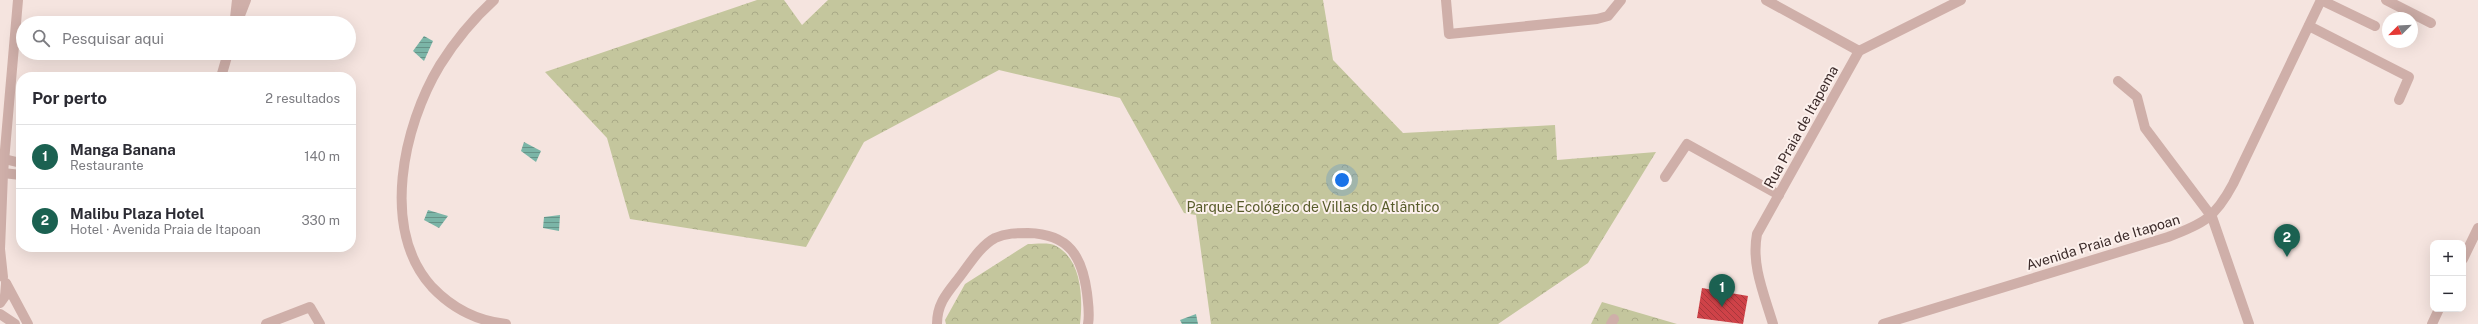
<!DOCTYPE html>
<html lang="pt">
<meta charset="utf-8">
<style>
:root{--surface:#fff;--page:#f2f2f3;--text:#2b2b33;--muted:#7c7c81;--line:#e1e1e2;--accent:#1b6151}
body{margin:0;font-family:"Public Sans",sans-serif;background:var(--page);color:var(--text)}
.controls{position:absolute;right:12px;bottom:12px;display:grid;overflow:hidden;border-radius:8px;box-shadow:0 4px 16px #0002}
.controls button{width:36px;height:36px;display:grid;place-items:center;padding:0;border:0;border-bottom:1px solid var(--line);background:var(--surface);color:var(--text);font:20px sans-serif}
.compass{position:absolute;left:2382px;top:12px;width:36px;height:36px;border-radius:50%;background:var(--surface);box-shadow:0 4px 16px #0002;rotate:246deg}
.you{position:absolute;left:1342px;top:180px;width:14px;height:14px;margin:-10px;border:3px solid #fff;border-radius:50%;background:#1a73e8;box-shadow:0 0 0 6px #1a73e833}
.badge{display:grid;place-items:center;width:26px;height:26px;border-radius:50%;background:var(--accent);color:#fff;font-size:13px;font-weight:700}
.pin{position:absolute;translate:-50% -33px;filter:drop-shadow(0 1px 2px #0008)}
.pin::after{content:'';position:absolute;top:21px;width:14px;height:12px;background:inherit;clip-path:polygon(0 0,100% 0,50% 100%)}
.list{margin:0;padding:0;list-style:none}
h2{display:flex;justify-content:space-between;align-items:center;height:52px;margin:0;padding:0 16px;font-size:17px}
h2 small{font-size:13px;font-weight:400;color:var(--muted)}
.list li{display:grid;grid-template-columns:26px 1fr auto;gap:12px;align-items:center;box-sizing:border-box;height:64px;padding:0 16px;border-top:1px solid var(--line)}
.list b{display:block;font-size:15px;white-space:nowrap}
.list p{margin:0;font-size:13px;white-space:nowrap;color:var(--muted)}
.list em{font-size:13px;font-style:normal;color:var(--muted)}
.icon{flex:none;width:22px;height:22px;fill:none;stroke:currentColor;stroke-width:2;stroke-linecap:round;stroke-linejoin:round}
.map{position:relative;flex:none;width:2478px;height:324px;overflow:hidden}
.search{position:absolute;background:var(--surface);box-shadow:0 4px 16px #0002;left:16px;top:16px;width:340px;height:44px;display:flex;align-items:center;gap:10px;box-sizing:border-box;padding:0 14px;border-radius:22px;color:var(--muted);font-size:15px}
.panel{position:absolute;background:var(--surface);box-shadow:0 4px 16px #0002;left:16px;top:72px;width:340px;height:180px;border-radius:16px}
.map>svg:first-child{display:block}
</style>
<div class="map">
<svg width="2478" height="324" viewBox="0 0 2478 324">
<defs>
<pattern id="forest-crowns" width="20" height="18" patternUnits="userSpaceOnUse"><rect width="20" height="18" fill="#c4c69d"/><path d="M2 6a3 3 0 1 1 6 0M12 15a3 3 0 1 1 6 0" fill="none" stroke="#a9aa87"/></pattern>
<pattern id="water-rules" width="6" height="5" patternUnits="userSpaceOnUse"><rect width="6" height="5" fill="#7bb5a7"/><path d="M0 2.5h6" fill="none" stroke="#669388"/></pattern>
<pattern id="building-back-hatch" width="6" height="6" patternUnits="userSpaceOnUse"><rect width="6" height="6" fill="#cf4248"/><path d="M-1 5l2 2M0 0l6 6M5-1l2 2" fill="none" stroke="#a9373c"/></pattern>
</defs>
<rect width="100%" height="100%" fill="#f5e4df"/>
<g fill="url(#forest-crowns)">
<polygon points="757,0 784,0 802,25 828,0 1323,0 1333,60 1403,133 1555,125 1557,160 1656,152 1588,263 1498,324 1211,324 1196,215 1184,213 1120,98 999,70 864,142 806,247 630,219 607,138 545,72"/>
<path d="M1028 244C1036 244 1050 242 1056 246 1082 260 1083 298 1080 324H946L945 320 965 284Z"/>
<polygon points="1602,302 1677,324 1591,324"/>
</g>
<g fill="url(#water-rules)">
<polygon points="424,36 433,41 424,61 413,51"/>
<polygon points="524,142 541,151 536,162 521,151"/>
<polygon points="428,210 448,216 439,228 424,220"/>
<polygon points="560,215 559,231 543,228 544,217"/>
<polygon points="1196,314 1198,324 1182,324 1180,320"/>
</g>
<polygon fill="url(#building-back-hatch)" points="1702,288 1748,296 1743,324 1697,318"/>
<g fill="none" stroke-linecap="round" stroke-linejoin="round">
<g stroke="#cfafa9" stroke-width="10">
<path d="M494 0C473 19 455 41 440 65 403 126 380 230 432 287 453 309 477 321 506 324"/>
<polyline points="1446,0 1449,34 1597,19 1608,16 1621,0"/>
<polyline points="1766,0 1859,51"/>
<polyline points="2321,0 2375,26"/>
<polyline points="2386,0 2431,23"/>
<polyline points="235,18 237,0"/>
<polyline points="237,23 246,0"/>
<polyline points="2309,26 2409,77 2399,100"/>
<polyline points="221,77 228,53"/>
<polyline points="2118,81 2137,97 2145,128 2212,217 2249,324"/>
<polyline points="4,159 21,163"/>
<polyline points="3,173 21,175"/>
<polyline points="1665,177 1687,144 1779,195"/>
<polyline points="2463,259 2478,228"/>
<polyline points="3,277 0,249 3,173 18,0"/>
<polyline points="6,283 28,324"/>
<polyline points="0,303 5,296 6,284"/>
<polyline points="0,314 15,324"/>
<polyline points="266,324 310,307 320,324"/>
<path d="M937 324C937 304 947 293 958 279 969 265 980 246 995 238 1006 233 1017 233 1028 233 1069 234 1082 256 1087 293 1088 303 1090 314 1088 324"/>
<polyline points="1611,324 1614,319"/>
<path d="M1773 324C1764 294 1751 265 1757 234L1859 51 1961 0"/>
<path d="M1883 324 2168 237C2203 224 2215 218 2233 184L2321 0"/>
<polyline points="2432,324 2439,309"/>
</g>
</g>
<g text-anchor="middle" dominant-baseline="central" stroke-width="4" stroke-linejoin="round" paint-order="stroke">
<g font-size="14" fill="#3b2a29" stroke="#fcf0ec">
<text transform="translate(1801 127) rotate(-61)">Rua Praia de Itapema</text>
<text transform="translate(2103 242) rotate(-17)">Avenida Praia de Itapoan</text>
</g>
<g font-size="14" fill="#585c2b" stroke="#fcf0ec">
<text x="1313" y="207">Parque Ecológico de Villas do Atlântico</text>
</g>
</g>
</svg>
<div class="controls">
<button>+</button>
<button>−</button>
</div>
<svg class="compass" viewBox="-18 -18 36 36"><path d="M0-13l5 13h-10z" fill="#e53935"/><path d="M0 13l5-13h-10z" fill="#7c7c81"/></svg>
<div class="you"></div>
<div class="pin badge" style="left:1722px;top:307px">1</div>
<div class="pin badge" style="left:2287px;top:257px">2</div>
<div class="search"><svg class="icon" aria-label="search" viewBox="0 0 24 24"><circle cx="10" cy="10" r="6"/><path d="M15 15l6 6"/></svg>Pesquisar aqui</div>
<section class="panel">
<h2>Por perto<small>2 resultados</small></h2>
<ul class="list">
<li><span class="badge">1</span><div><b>Manga Banana</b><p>Restaurante</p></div><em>140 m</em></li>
<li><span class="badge">2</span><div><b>Malibu Plaza Hotel</b><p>Hotel · Avenida Praia de Itapoan</p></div><em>330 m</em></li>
</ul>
</section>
</div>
